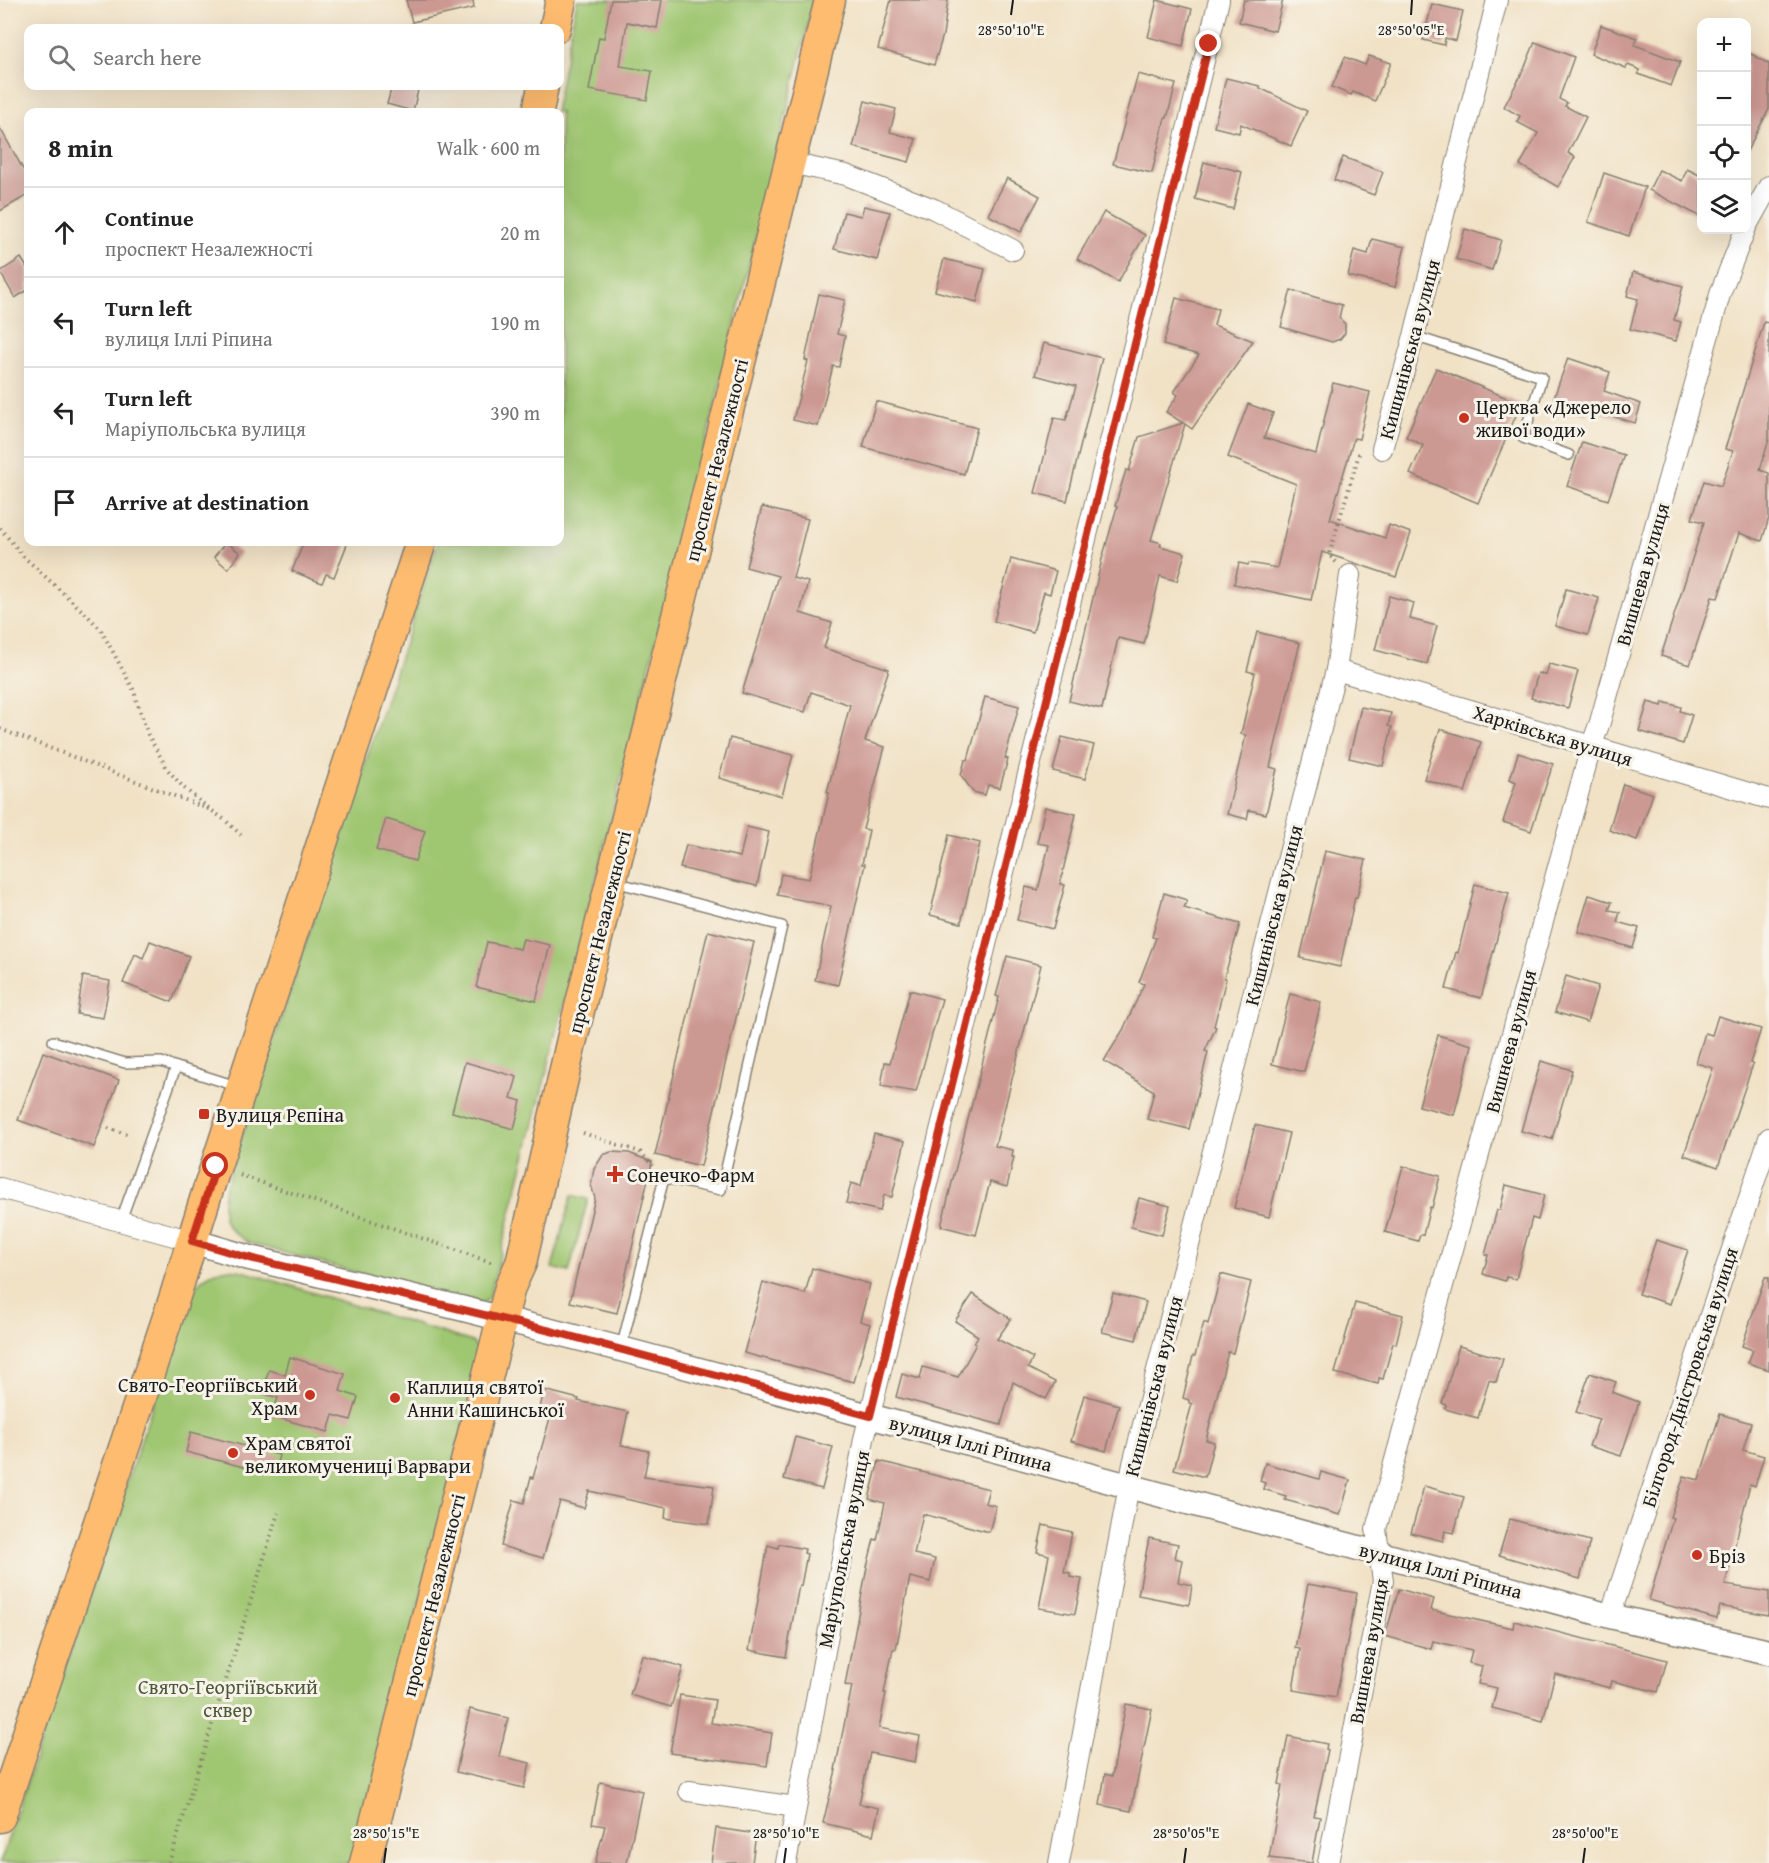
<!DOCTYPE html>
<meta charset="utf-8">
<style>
:root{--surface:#fff;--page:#f2f2f2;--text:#222;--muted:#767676;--line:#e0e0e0}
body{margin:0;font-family:"Gentium Book Plus",serif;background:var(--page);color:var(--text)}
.controls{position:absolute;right:18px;top:18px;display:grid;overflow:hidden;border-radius:12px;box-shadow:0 6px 24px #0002}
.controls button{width:54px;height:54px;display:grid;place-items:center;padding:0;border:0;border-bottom:2px solid var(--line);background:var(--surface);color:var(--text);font:30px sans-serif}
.stop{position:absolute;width:18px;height:18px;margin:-14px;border:4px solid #c8321e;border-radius:50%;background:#fff}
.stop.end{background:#c8321e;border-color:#fff;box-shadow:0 2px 6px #0008}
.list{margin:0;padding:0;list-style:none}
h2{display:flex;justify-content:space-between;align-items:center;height:78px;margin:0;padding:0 24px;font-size:26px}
h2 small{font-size:20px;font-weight:400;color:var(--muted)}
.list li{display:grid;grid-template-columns:39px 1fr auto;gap:18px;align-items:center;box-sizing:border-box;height:90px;padding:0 24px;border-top:2px solid var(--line)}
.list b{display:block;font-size:22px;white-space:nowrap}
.list p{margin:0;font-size:20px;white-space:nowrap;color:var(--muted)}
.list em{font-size:20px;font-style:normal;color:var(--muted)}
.icon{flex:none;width:33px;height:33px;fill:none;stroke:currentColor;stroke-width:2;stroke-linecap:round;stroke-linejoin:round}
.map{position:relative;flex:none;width:1769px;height:1863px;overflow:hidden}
.search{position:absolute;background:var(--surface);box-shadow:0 6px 24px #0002;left:24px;top:24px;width:540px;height:66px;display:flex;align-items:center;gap:15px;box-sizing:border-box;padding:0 21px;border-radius:12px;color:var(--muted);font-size:22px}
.panel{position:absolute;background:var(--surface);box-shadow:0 6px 24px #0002;left:24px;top:108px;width:540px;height:438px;border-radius:12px}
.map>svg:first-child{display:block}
</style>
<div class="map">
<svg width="1769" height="1863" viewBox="0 0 1769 1863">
<rect width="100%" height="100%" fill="#f7f3e8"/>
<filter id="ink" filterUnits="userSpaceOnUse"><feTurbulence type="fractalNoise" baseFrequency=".0167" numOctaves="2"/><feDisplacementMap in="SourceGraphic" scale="12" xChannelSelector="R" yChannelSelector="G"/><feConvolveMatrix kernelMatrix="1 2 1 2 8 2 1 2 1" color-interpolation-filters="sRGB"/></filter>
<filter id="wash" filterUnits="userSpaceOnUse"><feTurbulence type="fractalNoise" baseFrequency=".008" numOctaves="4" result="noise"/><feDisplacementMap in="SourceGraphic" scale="24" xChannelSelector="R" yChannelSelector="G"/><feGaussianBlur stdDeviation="1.35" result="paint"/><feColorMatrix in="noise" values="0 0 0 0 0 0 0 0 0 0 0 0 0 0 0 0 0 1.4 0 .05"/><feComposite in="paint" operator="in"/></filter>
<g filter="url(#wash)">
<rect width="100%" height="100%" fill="#f1e2c6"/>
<g fill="#9fc671" stroke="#5e7146" stroke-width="1.5">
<path d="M577 0H814L690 507 490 1295C484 1306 477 1304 466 1303L249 1243C224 1228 220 1221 224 1192L438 542H560V112H555Z"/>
<polygon points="572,1195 588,1199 569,1272 552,1268"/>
<path d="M230 1269 243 1271 472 1342 481 1353 355 1863H0L189 1296C199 1279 210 1271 230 1269Z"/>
</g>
<g id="blocks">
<g fill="#cc9892">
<polygon points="406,0 473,0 474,8 412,22"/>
<polygon points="611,0 662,0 657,28 627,22 620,66 652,71 647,100 589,90 599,37 604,38"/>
<polygon points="891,0 948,0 943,35 934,65 878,49"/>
<polygon points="1157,0 1192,9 1183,46 1148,37"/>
<polygon points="1244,0 1283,0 1275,31 1239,22"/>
<polygon points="1432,4 1463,11 1456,41 1445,38 1444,45 1423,40"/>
<polygon points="1601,25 1637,38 1635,45 1680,62 1671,86 1638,74 1640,70 1628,65 1626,68 1591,54"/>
<polygon points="1535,42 1574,57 1559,99 1567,103 1565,106 1586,117 1568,153 1575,157 1558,187 1520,165 1538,133 1517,122 1520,116 1504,107 1524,69"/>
<polygon points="1746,51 1769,64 1769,109 1746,153"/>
<polygon points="1369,56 1391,63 1375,101 1353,92 1351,95 1332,87 1345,57 1365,65"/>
<polygon points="1138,74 1176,84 1167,118 1165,118 1152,173 1113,164"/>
<polygon points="1226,78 1260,86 1260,88 1307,111 1291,146 1241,124 1239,133 1214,127"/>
<polygon points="392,86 419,86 413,111 387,104"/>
<polygon points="865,101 896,109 890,132 916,139 909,162 853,147"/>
<polygon points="0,128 28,178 28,195 0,211"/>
<polygon points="1343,157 1383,172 1374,195 1334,180"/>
<polygon points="1204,162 1242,172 1233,209 1195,199"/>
<polygon points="1687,169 1701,176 1701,217 1649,190 1659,170 1682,181"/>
<polygon points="1604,173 1645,187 1629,236 1588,222"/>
<polygon points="1007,178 1040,196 1021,232 988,215"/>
<polygon points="864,206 890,212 877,260 834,249 844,212 861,216"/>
<polygon points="1104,212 1145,235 1118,282 1077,259"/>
<polygon points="1465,229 1501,240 1492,270 1456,259"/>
<polygon points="1372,239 1405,247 1395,287 1348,276 1354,250 1368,254"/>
<polygon points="21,258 28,269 28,290 15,298 0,272"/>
<polygon points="944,259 985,269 977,302 935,291"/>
<polygon points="1633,272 1683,286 1674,320 1681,322 1676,341 1630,329 1638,299 1627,296"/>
<polygon points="1291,290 1342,305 1339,318 1345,324 1345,333 1340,339 1332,342 1281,327"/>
<polygon points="819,294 845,300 837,334 845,336 839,367 833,366 818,426 793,420 808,361 805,360"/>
<polygon points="1176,298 1218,309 1214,325 1253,341 1192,429 1185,424 1151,540 1161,543 1160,546 1185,553 1177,581 1160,576 1144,644 1118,638 1102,709 1069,701 1102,559 1117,507 1115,506 1126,470 1129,471 1139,437 1183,423 1166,412 1178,395 1174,392 1199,355 1163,345"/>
<polygon points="1764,322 1769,323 1769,439 1760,470 1769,473 1769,518 1762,541 1739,533 1718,598 1712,597 1690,665 1661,656 1704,522 1692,519 1704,481 1721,486 1733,451 1725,449"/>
<polygon points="1044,343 1102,358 1067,501 1035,493 1054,418 1066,420 1076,386 1035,375"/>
<polygon points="1568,358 1610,372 1604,391 1641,404 1635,423 1589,409 1587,415 1552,403"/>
<polygon points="1436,368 1521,404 1478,503 1410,474 1423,445 1406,437"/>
<polygon points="1333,383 1370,392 1359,439 1354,438 1330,519 1385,538 1389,525 1411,533 1396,577 1322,552 1311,600 1234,584 1239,563 1248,565 1249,563 1277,568 1296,484 1228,457 1248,404 1273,413 1264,438 1316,454"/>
<polygon points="876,401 977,428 964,474 863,447"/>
<polygon points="1582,442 1624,455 1608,500 1567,486"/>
<polygon points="762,507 808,519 793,578 808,582 800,613 832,623 824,648 889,669 865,741 885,747 863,829 869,830 862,864 865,864 838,985 815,980 831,906 777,895 781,874 809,879 829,793 827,792 850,705 811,692 805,712 742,693 778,576 746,567"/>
<polygon points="226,542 240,553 228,569 214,557"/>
<polygon points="304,542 348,542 334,577 326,574 322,583 292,571"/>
<polygon points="1011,559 1056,571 1050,594 1044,592 1033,632 994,621"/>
<polygon points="1566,589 1599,598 1588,635 1555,626"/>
<polygon points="1389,596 1414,603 1410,619 1437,626 1427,664 1375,650"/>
<polygon points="1257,632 1300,643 1270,767 1277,769 1266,814 1249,810 1247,819 1227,814 1246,735 1241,734 1255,673 1247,671"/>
<polygon points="1549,664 1578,671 1568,708 1531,698 1538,673 1546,675"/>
<polygon points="985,697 1019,706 1005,758 1008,759 1000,788 988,785 985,795 973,792 961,775 965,760 968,760"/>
<polygon points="1648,702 1662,706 1663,702 1681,707 1680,711 1692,715 1683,744 1639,731"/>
<polygon points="1361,707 1391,713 1388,726 1392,727 1383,766 1349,758"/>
<polygon points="1440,729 1481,742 1465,792 1424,779"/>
<polygon points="1062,737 1094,745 1085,779 1053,771"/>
<polygon points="730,738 793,755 782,796 719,778"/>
<polygon points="1518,753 1553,764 1531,831 1503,822 1516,782 1510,779"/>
<polygon points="1623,784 1653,794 1637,840 1609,830"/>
<polygon points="1045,807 1076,814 1060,884 1065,885 1053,929 1017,920 1026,887 1038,890 1049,845 1037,843"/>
<polygon points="386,819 425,831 415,861 376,850"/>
<polygon points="747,827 769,832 757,886 680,868 686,845 740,857"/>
<polygon points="949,835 980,843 961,923 930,915"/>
<polygon points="1325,851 1366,860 1357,897 1355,897 1340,967 1300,958"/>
<polygon points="1475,884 1509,893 1481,998 1446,989 1456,952 1458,953"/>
<polygon points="1164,893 1187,900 1184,908 1240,924 1224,978 1226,979 1214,1026 1216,1027 1205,1051 1208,1052 1189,1129 1147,1119 1154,1091 1104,1061 1123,1030 1144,984 1139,982 1156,938 1152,937"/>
<polygon points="1589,895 1612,902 1609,910 1620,912 1617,922 1639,928 1633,948 1578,932"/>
<polygon points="708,931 754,942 701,1166 655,1155"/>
<polygon points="523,939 550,945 536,1001 476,987 487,942 520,949"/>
<polygon points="150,941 189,956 172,1002 123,983 135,954 143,958"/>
<polygon points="1007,956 1041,965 995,1146 1013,1150 1012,1157 1014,1157 1007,1187 990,1182 976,1235 941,1226 999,997 996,996"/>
<polygon points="83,976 110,981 103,1018 77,1014"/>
<polygon points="1566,976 1598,986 1587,1022 1555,1012"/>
<polygon points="910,990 942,999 916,1092 881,1086 885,1062 890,1063"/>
<polygon points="1290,994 1321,1002 1304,1072 1272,1064"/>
<polygon points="1718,1016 1761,1029 1750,1063 1753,1064 1718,1167 1684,1155 1713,1068 1696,1063 1705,1033 1712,1035"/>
<polygon points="1438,1035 1472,1045 1454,1115 1419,1106"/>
<polygon points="43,1052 119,1080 94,1147 18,1120"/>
<polygon points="1541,1061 1572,1070 1552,1139 1521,1131"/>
<polygon points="465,1062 517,1077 511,1098 521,1101 514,1129 452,1112"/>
<polygon points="1255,1125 1289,1133 1269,1217 1234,1208"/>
<polygon points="874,1134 905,1141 892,1197 884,1195 880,1211 846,1203 851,1183 861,1186"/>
<polygon points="611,1152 629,1153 652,1162 617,1313 570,1302 595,1198 591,1185 594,1169 603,1155"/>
<polygon points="1403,1166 1440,1176 1432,1208 1430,1207 1423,1235 1420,1235 1418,1241 1385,1232"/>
<polygon points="1506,1185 1544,1195 1538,1220 1532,1218 1516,1279 1506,1277 1505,1281 1483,1274 1488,1255 1485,1255 1497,1210 1500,1210"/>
<polygon points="1139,1198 1170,1206 1162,1235 1131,1227"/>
<polygon points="1656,1240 1688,1250 1670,1304 1638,1294"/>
<polygon points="812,1268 870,1284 860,1321 870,1324 854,1382 744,1353 763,1282 805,1294"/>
<polygon points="1221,1274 1251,1282 1233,1353 1228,1352 1206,1440 1214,1442 1205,1477 1174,1469 1192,1404 1189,1403 1189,1400 1183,1398 1193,1356 1195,1356 1204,1322 1208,1324"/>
<polygon points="1765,1277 1769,1277 1769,1370 1748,1363 1753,1350 1742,1346"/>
<polygon points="1113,1293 1146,1302 1136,1340 1102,1332"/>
<polygon points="973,1294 1011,1319 997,1339 1033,1358 1028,1368 1055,1382 1046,1399 1013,1382 1001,1425 896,1397 902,1374 920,1379 923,1367 958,1377 976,1344 974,1343 978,1336 955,1321"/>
<polygon points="1355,1303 1403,1315 1396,1344 1393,1343 1383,1379 1379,1378 1378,1384 1335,1373"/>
<polygon points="1459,1346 1503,1359 1496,1382 1489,1380 1478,1418 1445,1409 1446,1405 1442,1403"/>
<polygon points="290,1357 345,1374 340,1391 358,1397 351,1420 333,1415 328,1432 272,1416 278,1398 262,1393 269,1370 285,1375"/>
<polygon points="1590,1373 1616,1382 1612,1392 1639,1402 1621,1456 1589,1446 1599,1419 1576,1412"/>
<polygon points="544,1390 579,1399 578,1401 628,1412 621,1445 649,1451 644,1477 714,1486 709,1524 665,1518 666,1508 589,1491 584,1508 560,1501 543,1558 501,1546 514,1500 524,1503 531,1477 533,1478 552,1411 540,1408"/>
<polygon points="1084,1395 1119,1405 1106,1451 1071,1441"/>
<polygon points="1720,1414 1751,1423 1743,1450 1764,1456 1755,1486 1750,1484 1725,1585 1769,1592 1769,1615 1720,1606 1717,1619 1649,1600 1673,1518 1670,1517 1684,1476 1699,1480"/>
<polygon points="191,1432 279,1455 274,1475 186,1452"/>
<polygon points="795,1437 833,1447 822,1489 784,1479"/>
<polygon points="879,1461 989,1489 985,1503 996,1506 989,1532 923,1514 914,1554 935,1559 930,1582 910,1577 896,1649 893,1649 884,1693 886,1693 879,1728 920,1736 915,1762 870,1753 859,1804 879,1808 873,1835 823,1823 836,1770 835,1770 852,1686 845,1685 867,1567 874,1539 877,1540 885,1503 869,1499"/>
<polygon points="1265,1463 1319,1479 1321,1472 1350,1480 1340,1515 1285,1500 1286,1496 1263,1489 1265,1483 1260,1481"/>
<polygon points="1424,1486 1464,1497 1454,1533 1445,1531 1443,1541 1411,1533"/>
<polygon points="1510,1519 1590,1541 1580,1579 1499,1555"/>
<polygon points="1043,1525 1072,1532 1064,1572 1070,1573 1070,1577 1082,1579 1075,1614 1039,1608 1049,1555 1037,1552"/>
<polygon points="1149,1538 1178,1544 1175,1558 1182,1560 1178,1582 1192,1585 1189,1605 1138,1595"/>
<polygon points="779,1544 805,1549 804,1553 807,1554 801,1586 799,1585 786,1657 749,1650 768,1545 778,1548"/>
<polygon points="1308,1584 1357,1593 1336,1697 1293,1690 1300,1649 1295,1648"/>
<polygon points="1399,1589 1434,1599 1431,1610 1513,1628 1514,1621 1667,1660 1658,1692 1612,1681 1610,1688 1555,1674 1543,1721 1492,1708 1497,1688 1478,1684 1482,1666 1469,1663 1472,1650 1433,1641 1431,1649 1385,1636"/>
<polygon points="642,1655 683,1667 671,1707 630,1695"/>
<polygon points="680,1695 715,1700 711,1723 772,1733 767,1766 670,1753"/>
<polygon points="1126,1704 1152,1709 1131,1811 1100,1805 1105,1774 1112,1776"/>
<polygon points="470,1709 508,1718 499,1756 530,1763 524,1788 456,1772"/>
<polygon points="1288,1736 1327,1744 1326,1749 1328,1750 1314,1816 1320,1817 1312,1863 1269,1858 1282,1785 1279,1784"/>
<polygon points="600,1782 642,1791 627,1863 595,1863 605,1826 592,1824"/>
<polygon points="716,1828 756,1834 752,1863 711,1863"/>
</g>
</g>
</g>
<g filter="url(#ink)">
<use href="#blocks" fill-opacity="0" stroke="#867f71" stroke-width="1.5"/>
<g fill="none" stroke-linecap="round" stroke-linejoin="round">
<defs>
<g id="service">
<polyline points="1414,336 1542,377 1523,438 1569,455"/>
<polyline points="615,882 782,926 721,1190 664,1178 621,1349"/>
<polyline points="53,1041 125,1063 161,1062 236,1086"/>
<polyline points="121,1220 176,1067"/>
</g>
<g id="minor">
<polyline points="790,163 846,175 934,209 1013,250"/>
<polyline points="1746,227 1769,186"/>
<polyline points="1382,449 1414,336 1497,0"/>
<polyline points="1336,670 1769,799"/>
<polyline points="0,1188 192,1241"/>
<polyline points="1610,1616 1769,1138"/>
<polyline points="689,1791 795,1807"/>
<polyline points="786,1863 864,1439 1219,0"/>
<polyline points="1059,1863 1133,1464 1336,670 1350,575"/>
<polyline points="1328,1863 1383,1581 1376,1529 1591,747 1600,722 1721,291 1745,230"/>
</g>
<polyline id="tertiary" points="192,1241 246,1257 460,1308 621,1349 1610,1616 1769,1652"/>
<g id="primary">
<polyline points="555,28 561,0"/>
<polyline points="538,112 543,86"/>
<polyline points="0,1817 175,1296 207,1193 421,542"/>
<polyline points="365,1863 510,1287 521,1263 572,1039 830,0"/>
</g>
</defs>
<use href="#service" stroke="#867f71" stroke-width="12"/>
<use href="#minor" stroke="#867f71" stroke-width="22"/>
<use href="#tertiary" stroke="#867f71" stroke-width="27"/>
<use href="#primary" stroke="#867f71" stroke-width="33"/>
<g stroke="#867f71" stroke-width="4" stroke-dasharray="1.5 4.5" stroke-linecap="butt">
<polyline points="0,528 23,556 88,616 101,630 133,689 148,735 168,770 184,788 211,810"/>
<polyline points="1336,562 1329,555 1359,454 1361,453"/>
<polyline points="0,729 211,810 225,820 241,835"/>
<polyline points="108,1128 129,1135"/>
<polyline points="583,1133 640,1152 653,1166"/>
<polyline points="240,1175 493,1263"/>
<polyline points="169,1863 278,1513"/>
</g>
<use href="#service" stroke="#fff" stroke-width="9"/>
<use href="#minor" stroke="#fff" stroke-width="20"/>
<use href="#tertiary" stroke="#fff" stroke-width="24"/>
<use href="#primary" stroke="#fdbc70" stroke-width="30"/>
</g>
</g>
<g fill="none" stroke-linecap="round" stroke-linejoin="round" filter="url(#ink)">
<polyline stroke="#c8321e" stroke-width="8" points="216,1166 192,1241 246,1257 555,1332 870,1416 1209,44"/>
</g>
<path fill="none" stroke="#1c1c1c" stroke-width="2" d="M1011 15 1013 0M1411 15 1412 0M384 1863 386 1848M784 1863 786 1848M1184 1863 1186 1848M1583 1863 1585 1848"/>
<g fill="#c8321e" stroke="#f7f3e8" stroke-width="2">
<circle cx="1464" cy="418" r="6"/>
<rect x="198" y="1108" width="12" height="12" rx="3"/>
<path d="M612 1165h6v6h6v6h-6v6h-6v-6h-6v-6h6z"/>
<circle cx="310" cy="1395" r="6"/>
<circle cx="395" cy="1398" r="6"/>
<circle cx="233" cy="1453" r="6"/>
<circle cx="1697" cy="1555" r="6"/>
</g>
<g text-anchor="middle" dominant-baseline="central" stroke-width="6" stroke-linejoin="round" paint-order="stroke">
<g font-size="20" fill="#1c1c1c" stroke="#f7f3e8">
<text transform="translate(1409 349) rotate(-75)">Кишинівська вулиця</text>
<text transform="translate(716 460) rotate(-76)">проспект Незалежності</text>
<text transform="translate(1642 574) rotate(-74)">Вишнева вулиця</text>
<text transform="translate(1553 735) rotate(17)">Харківська вулиця</text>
<text transform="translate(1273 915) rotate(-76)">Кишинівська вулиця</text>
<text transform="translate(599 932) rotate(-76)">проспект Незалежності</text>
<text transform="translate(1510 1041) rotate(-75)">Вишнева вулиця</text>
<text transform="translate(1689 1377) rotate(-72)">Білгород-Дністровська вулиця</text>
<text transform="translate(1153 1386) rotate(-76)">Кишинівська вулиця</text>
<text transform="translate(971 1443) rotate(15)">вулиця Іллі Ріпина</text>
<text transform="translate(843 1549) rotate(-79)">Маріупольська вулиця</text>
<text transform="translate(1441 1570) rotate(15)">вулиця Іллі Ріпина</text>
<text transform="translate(433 1595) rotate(-76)">проспект Незалежності</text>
<text transform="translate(1368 1651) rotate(-80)">Вишнева вулиця</text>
</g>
<g font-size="20" fill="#1c1c1c" stroke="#f7f3e8" text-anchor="start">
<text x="1476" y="406">Церква «Джерело<tspan x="1476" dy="23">живої води»</tspan></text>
<text x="216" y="1114">Вулиця Рєпіна</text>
<text x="627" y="1174">Сонечко-Фарм</text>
<text x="298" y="1384" text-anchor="end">Свято-Георгіївський<tspan x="298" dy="23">Храм</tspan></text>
<text x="407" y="1386">Каплиця cвятої<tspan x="407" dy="23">Анни Кашинської</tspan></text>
<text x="245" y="1442">Храм святої<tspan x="245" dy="23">великомучениці Варвари</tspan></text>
<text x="1709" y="1555">Бріз</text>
</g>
<g font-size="20" fill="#4a583a" stroke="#f7f3e8">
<text x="228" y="1686">Свято-Георгіївський<tspan x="228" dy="23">сквер</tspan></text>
</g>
</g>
<g font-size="15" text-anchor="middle" fill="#1c1c1c" stroke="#f7f3e8" stroke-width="6" stroke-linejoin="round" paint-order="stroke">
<text x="1011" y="35">28°50'10"E</text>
<text x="1411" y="35">28°50'05"E</text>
<text x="386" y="1838">28°50'15"E</text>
<text x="786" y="1838">28°50'10"E</text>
<text x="1186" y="1838">28°50'05"E</text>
<text x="1585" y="1838">28°50'00"E</text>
</g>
</svg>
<div class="controls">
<button>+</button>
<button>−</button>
<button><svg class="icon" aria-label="locate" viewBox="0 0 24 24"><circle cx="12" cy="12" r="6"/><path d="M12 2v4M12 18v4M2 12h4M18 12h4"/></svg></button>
<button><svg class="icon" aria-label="layers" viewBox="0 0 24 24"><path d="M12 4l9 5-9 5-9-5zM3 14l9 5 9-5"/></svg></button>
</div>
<div class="stop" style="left:216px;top:1166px"></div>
<div class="stop end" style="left:1209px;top:44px"></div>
<div class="search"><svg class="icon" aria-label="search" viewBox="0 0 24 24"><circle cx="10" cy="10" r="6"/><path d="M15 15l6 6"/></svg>Search here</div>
<section class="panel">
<h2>8 min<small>Walk · 600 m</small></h2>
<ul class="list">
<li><svg class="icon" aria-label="ahead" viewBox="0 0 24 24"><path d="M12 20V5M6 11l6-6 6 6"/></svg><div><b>Continue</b><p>проспект Незалежності</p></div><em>20 m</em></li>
<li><svg class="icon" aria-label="left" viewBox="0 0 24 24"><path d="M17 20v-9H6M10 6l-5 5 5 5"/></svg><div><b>Turn left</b><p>вулиця Іллі Ріпина</p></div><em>190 m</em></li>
<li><svg class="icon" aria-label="left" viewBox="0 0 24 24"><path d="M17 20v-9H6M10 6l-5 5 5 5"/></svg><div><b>Turn left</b><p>Маріупольська вулиця</p></div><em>390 m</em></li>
<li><svg class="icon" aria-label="arrive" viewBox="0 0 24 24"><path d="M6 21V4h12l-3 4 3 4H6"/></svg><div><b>Arrive at destination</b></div></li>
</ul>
</section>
</div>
